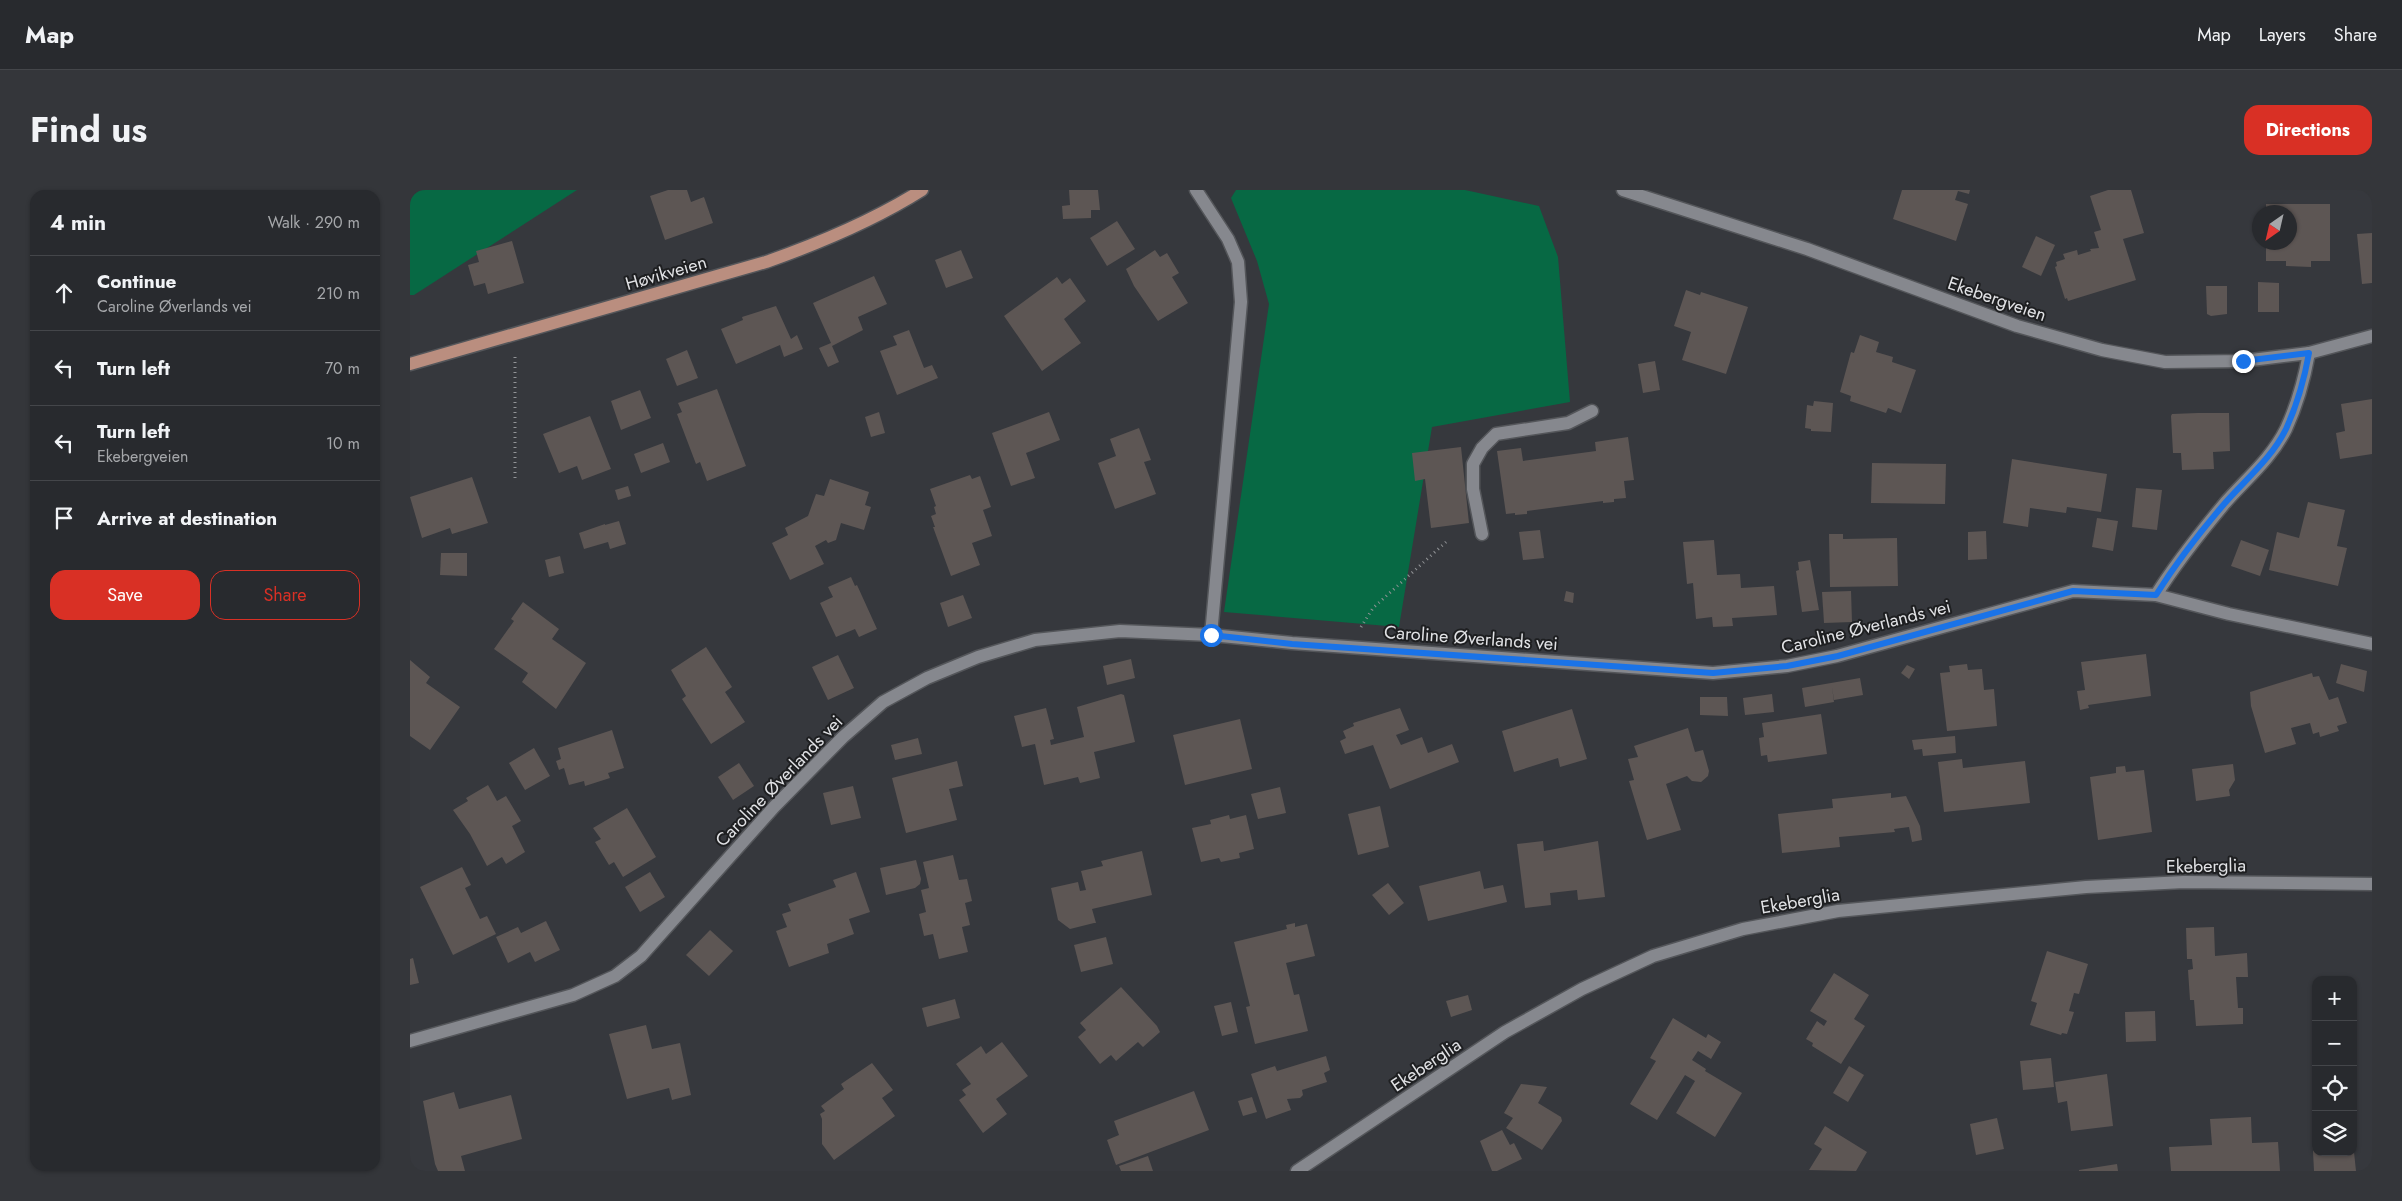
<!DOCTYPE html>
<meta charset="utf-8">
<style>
:root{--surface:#282a2e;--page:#34363a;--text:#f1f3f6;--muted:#a5a7aa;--line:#44464a;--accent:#d93025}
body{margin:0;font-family:Jost,sans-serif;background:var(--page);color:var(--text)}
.controls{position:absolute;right:15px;bottom:15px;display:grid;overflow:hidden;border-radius:10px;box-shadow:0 1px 4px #0004}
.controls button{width:45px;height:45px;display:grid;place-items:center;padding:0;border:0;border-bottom:1px solid var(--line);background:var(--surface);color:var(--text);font:25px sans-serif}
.compass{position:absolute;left:1842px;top:15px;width:45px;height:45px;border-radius:50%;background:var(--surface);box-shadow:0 1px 4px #0004;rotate:214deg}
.stop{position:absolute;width:15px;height:15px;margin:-11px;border:4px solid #1a73e8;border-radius:50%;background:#fff}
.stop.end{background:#1a73e8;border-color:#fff;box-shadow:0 1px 5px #0008}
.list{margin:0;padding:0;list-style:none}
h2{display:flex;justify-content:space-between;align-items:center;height:65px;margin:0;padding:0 20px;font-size:21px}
h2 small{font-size:16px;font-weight:400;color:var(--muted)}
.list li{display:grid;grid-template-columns:32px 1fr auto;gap:15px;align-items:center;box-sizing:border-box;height:75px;padding:0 20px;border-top:1px solid var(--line)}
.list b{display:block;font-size:19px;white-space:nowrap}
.list p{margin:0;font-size:16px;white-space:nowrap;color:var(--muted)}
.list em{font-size:16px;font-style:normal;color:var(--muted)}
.actions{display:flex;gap:10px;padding:15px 20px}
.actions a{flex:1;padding:11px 0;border:1px solid var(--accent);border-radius:15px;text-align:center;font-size:18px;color:var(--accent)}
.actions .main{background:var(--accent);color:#fff}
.icon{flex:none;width:28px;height:28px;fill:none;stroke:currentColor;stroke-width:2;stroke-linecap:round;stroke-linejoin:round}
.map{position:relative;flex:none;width:1962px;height:981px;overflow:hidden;border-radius:15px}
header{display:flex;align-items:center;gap:30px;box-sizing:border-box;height:70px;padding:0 25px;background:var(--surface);border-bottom:1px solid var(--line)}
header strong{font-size:24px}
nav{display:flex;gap:28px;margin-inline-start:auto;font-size:18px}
.intro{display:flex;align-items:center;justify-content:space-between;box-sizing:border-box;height:120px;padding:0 30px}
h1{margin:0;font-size:35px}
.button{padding:12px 22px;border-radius:15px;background:var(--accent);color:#fff;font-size:18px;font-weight:700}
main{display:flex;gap:30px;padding:0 30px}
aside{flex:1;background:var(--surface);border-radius:15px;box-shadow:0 1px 4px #0004}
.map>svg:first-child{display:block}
</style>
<header>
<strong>Map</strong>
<nav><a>Map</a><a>Layers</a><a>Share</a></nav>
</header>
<div class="intro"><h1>Find us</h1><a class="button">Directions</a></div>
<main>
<aside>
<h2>4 min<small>Walk · 290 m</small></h2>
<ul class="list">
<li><svg class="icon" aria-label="ahead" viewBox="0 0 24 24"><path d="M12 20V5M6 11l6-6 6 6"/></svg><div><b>Continue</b><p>Caroline Øverlands vei</p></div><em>210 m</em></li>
<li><svg class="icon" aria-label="left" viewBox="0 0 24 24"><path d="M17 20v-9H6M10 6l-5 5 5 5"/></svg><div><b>Turn left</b></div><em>70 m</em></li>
<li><svg class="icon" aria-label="left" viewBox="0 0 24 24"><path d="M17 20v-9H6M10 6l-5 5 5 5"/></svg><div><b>Turn left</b><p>Ekebergveien</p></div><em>10 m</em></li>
<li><svg class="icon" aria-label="arrive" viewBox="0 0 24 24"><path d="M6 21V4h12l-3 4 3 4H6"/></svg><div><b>Arrive at destination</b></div></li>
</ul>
<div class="actions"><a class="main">Save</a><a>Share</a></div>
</aside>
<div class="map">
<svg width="1962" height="981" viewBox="0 0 1962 981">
<rect width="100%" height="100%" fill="#36383d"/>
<g fill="#076944">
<polygon points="0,0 167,0 4,105 0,105"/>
<polygon points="826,0 1055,0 1129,16 1148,67 1160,212 1022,237 989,437 814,422 859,114 847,71 821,8"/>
</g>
<g fill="#5d5654">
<polygon points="258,0 277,0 281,12 294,7 303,33 255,50 240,6"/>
<polygon points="659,0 688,0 690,20 681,20 681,28 653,29 652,16 660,15"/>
<polygon points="1492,0 1560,0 1559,4 1548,1 1545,10 1558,14 1546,51 1483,29"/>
<polygon points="1698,0 1721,0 1734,43 1713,49 1726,90 1658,111 1657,108 1655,109 1645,77 1647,76 1646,72 1655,69 1653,64 1667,60 1668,65 1681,61 1680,59 1689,58 1684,42 1691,40 1680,6"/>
<polygon points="1856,14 1920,14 1920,71 1901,71 1901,77 1876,76 1876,71 1856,71 1856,52 1880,52 1880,22 1856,22"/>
<polygon points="707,31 725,59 697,76 680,48"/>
<polygon points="1962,43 1962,93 1952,94 1947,44"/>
<polygon points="1626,46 1645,55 1631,86 1612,77"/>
<polygon points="102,51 114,93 78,104 75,93 64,96 58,75 69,72 66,61"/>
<polygon points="551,60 563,88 536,98 525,70"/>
<polygon points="745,60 750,67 757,63 769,83 762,87 778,113 748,131 724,96 716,79"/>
<polygon points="464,86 477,114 448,127 453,140 422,156 429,172 418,177 409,158 421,153 403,113"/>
<polygon points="647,87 652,94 660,88 676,111 654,129 671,153 632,181 594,126"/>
<polygon points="1848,92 1869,93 1869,122 1848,122"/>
<polygon points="1796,96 1817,96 1817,124 1801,126 1797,124"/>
<polygon points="1276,100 1290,105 1291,102 1338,117 1316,184 1272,170 1281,142 1264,136"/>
<polygon points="366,116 381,149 387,145 393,159 374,167 370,155 326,174 311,139 333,130 332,127"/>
<polygon points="499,140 514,178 522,175 528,188 487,205 470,161 487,155 483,146"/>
<polygon points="1450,145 1469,152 1466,162 1483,167 1482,172 1506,180 1491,223 1478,218 1476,223 1440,211 1441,206 1430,202 1441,162 1444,163"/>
<polygon points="277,160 288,188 267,196 256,169"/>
<polygon points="1245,171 1250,200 1233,203 1228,174"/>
<polygon points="307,199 336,276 297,291 290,272 286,274 267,224 272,222 268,213"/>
<polygon points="230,200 241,228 211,240 201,211"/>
<polygon points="1962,209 1962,264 1930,269 1926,243 1935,241 1931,214"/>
<polygon points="1404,211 1423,213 1421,242 1401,241 1401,239 1395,238 1397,215 1403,216"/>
<polygon points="469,222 475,243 461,247 455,227"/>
<polygon points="639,222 650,250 616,263 625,288 601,296 582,243"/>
<polygon points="1788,223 1819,223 1820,261 1803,262 1804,279 1772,280 1771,263 1763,263 1761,226 1762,224"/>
<polygon points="180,226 201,279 172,290 167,276 149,283 133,244"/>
<polygon points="729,238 741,270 734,272 746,304 705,319 688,273 706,266 700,249"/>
<polygon points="1218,247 1224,290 1214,291 1216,308 1204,309 1204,312 1193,313 1193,311 1117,321 1117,324 1105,325 1105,323 1096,324 1087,261 1111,258 1113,271 1186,261 1185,252"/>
<polygon points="253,253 260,272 231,283 224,264"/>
<polygon points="1051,257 1059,333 1021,338 1015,289 1005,291 1002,263"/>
<polygon points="1602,269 1697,284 1691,322 1657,317 1656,323 1620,318 1618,337 1593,333"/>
<polygon points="1462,273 1536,274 1535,314 1461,313"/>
<polygon points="560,285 562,289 570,286 581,317 573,320 582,346 562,353 570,375 541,386 523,337 525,337 521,326 526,324 524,317 526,316 520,299"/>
<polygon points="62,287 78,333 42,344 40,338 12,348 0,307"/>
<polygon points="420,289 459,302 455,315 461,317 454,340 431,333 426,350 418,353 416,350 405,356 414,374 380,390 362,353 378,345 375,338 398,326 406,304 414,306"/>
<polygon points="218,296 221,306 208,310 205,300"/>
<polygon points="1726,298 1752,300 1747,340 1722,337"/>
<polygon points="1898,312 1935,320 1927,356 1937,358 1928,396 1859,380 1867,342 1889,348"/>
<polygon points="1687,328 1708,331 1703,361 1682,357"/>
<polygon points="209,331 216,354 200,359 198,352 174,359 169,343 195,334 195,335"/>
<polygon points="1130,340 1134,368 1113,370 1109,342"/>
<polygon points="1576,341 1577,369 1558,370 1558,342"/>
<polygon points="1419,344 1433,344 1433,349 1487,348 1488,396 1420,397"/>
<polygon points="1304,350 1307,385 1330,384 1331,398 1364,396 1367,425 1322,428 1323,436 1303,437 1302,427 1286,429 1283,393 1277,394 1273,352"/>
<polygon points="1831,350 1859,360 1850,386 1821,376"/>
<polygon points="31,363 57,363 57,386 30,385"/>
<polygon points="150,366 154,383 139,387 135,370"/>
<polygon points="1400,370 1409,420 1392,422 1386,381 1389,380 1388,372"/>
<polygon points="441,387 445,396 447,395 467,439 449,447 445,439 426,447 410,413 423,407 418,397"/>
<polygon points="1156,401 1164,403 1163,413 1154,411"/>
<polygon points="1441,401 1442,432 1414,433 1412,402"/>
<polygon points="553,405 562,428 538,437 530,413"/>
<polygon points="113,412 149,439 142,449 176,473 146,519 112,492 118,483 84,459 104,431 101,429"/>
<polygon points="296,457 322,497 315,502 335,532 301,554 272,509 276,506 261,480"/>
<polygon points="1736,464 1741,506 1678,515 1679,518 1670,520 1667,501 1675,500 1671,472"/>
<polygon points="428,465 444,498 418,510 402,477"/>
<polygon points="721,469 725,488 697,495 693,476"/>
<polygon points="0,470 20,487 16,493 50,517 20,560 0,546"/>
<polygon points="1557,474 1558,480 1572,479 1574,500 1584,499 1587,536 1537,541 1530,483 1540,482 1539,476"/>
<polygon points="1931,474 1957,481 1954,502 1926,493"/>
<polygon points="1497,475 1505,479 1499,489 1491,483"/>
<polygon points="1902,483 1903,487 1909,486 1919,510 1928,507 1937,533 1927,536 1929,541 1910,547 1909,542 1903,544 1900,533 1881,538 1886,554 1855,563 1841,516 1840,502"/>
<polygon points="1450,488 1453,505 1424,510 1422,497 1424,512 1395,517 1392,498"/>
<polygon points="711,504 714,505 725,552 684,562 690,588 670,593 668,587 634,595 625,554 612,557 604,526 636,518 644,549 640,550 641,555 674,547 667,517"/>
<polygon points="1362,504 1364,522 1335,525 1333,508"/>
<polygon points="1290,507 1317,507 1318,526 1290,525"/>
<polygon points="990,518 999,540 986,545 991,555 1012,547 1018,563 1042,554 1049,572 980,599 963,555 935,564 930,551 936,548 933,541 944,536 943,533"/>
<polygon points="1162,519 1177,569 1150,577 1148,568 1104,582 1092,541"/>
<polygon points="1411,524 1417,564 1358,572 1357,565 1351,566 1349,548 1354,547 1352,533"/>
<polygon points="830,529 842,579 775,595 763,545"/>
<polygon points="1278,538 1285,562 1293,560 1299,581 1298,586 1291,592 1282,591 1277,586 1256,594 1271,640 1237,650 1219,591 1224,590 1218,569 1228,567 1224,556"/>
<polygon points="202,540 214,578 198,583 200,588 175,596 174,591 159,595 154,578 149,580 146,571 151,569 148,558"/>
<polygon points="1545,546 1546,563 1513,566 1512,559 1504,560 1502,550"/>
<polygon points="508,548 512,564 485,570 481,555"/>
<polygon points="124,558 140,586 115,600 99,573"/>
<polygon points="1552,569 1553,578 1615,571 1620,613 1534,622 1528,572"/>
<polygon points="547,571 553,596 539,599 547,630 496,643 482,588"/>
<polygon points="329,573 344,596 323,610 308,587"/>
<polygon points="1823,574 1825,590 1819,600 1820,606 1786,611 1782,579"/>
<polygon points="1715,576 1716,582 1734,580 1742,642 1688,650 1680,587 1706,583 1706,577"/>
<polygon points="78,595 87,611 96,606 111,631 102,636 115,662 96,674 92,667 77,676 60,644 43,620 58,611 56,608"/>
<polygon points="443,596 451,628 421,635 413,603"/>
<polygon points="870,597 876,623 848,629 841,604"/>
<polygon points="1481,603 1481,608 1496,606 1510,636 1512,650 1502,652 1499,637 1484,639 1485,642 1429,647 1430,657 1372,663 1368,624 1423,618 1422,609"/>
<polygon points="970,616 979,657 948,665 938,624"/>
<polygon points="217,618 246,667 213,687 204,672 199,675 185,652 191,649 183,638"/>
<polygon points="819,625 820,629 836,625 844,659 829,663 830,668 811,672 809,668 791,672 782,638 801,634 800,630"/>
<polygon points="1133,651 1134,661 1188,651 1195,707 1168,710 1167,700 1140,703 1141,715 1115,718 1107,654"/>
<polygon points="732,661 742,705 682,719 686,733 684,733 660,739 648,730 641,698 668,692 670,701 676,700 671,681 693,676 691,671"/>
<polygon points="543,665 549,690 557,689 562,711 555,713 560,735 552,737 558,762 529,769 523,744 514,746 509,724 516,722 511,700 519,698 513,672"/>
<polygon points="506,670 511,689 510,694 505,698 476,705 470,678"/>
<polygon points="52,677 61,695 55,698 70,729 77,726 86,744 43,765 10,697"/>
<polygon points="1070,681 1074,699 1093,695 1097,712 1018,731 1009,696"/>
<polygon points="240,682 255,707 230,722 215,697"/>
<polygon points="446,682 460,722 439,729 444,744 417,754 419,763 379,777 366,741 377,737 372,724 381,721 378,714 426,697 423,690"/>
<polygon points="978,693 994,713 979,725 962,705"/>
<polygon points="136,731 150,760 125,772 120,762 98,773 86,747 108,737 111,743"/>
<polygon points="885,733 885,737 897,734 905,766 876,773 884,805 889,804 898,841 845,854 836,817 840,816 824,752 877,739 876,735"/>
<polygon points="1804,737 1805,766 1837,763 1838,787 1826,787 1828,818 1833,818 1833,834 1786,836 1784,810 1780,810 1778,780 1783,779 1782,769 1777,769 1776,738"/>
<polygon points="300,740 323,761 299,786 276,765"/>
<polygon points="696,747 703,774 671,782 664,755"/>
<polygon points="1637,761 1678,774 1669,804 1664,803 1659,821 1664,822 1657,844 1652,843 1651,845 1620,835 1627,813 1621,811"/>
<polygon points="3,768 9,793 0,795 0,769"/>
<polygon points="1424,783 1459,805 1444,829 1455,836 1431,874 1402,856 1403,853 1396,849 1407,831 1414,836 1417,831 1400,821"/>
<polygon points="711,797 747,836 750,842 733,857 728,852 706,871 701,865 690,874 668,847 676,840 670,833"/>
<polygon points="1058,805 1062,820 1041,827 1036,811"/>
<polygon points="545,809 550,828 517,837 512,818"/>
<polygon points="821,812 828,842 812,846 804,816"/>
<polygon points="1745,821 1746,851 1716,852 1715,822"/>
<polygon points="1263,828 1296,848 1298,844 1311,852 1301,869 1288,861 1282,870 1296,879 1295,881 1332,903 1305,947 1266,923 1285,891 1275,885 1247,930 1220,914 1246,871 1240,868"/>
<polygon points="236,835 242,859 270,853 281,905 262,910 259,898 217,909 199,844"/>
<polygon points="592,852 618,886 586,909 597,924 573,943 549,910 556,905 552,900 561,894 546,874 571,856 576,864"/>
<polygon points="916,866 920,880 914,883 917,892 892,900 893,905 890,908 877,909 881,920 856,929 841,884 865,876 867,881"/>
<polygon points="1641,868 1644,897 1613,900 1610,871"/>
<polygon points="462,873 483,900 472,908 485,926 424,970 412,954 412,929 410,924 415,921 411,916 434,899 431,894"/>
<polygon points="1439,876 1454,885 1438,912 1423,903"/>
<polygon points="1697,884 1703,936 1661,941 1657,911 1648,913 1645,892"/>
<polygon points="1111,894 1137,897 1128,913 1151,927 1152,931 1132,960 1096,938 1103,928 1094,923"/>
<polygon points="784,901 799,940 706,975 697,950 709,945 704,931"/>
<polygon points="44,902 49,919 101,905 112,949 51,966 55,981 28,981 25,974 13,911"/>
<polygon points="842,907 847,922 833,926 828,911"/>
<polygon points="1841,927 1842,953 1868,952 1870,981 1761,981 1759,957 1802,955 1800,929"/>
<polygon points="1587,928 1594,959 1566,965 1560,934"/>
<polygon points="1415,936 1457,962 1446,981 1399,980 1412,959 1404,954"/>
<polygon points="1092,940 1100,955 1104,953 1112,969 1087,981 1082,981 1070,951"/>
<polygon points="1902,942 1906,942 1906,962 1944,962 1946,981 1904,981"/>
<polygon points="738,966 743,981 711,981 709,976"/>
<polygon points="1707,974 1708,981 1669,981 1669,980"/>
</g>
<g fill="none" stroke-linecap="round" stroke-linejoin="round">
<defs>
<g id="minor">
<polyline points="1213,0 1397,59 1607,136 1692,160 1755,172 1833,171 1899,163 1962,146"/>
<polyline points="1072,344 1063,299 1063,274 1072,258 1086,244 1158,233 1182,221"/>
<path d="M1746 405C1766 373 1790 343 1815 313 1836 289 1861 269 1876 239 1888 213 1894 191 1899 163"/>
<polyline points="801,445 882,453 1303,483 1377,476 1427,466 1663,401 1746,405 1819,424 1962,454"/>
<polyline points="0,851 163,805 205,786 231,766 364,617 433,547 473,512 517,488 568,467 625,450 710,441 801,445 831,112 828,72 818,49 786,0"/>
<polyline points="887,981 1095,842 1172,799 1243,766 1333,739 1428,721 1676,697 1774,692 1962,694"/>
</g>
<path id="major" d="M0 174 356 72C410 53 463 31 512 0"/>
</defs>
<use href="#minor" stroke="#54565a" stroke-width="15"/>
<use href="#major" stroke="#54565a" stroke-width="15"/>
<g stroke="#929497" stroke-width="3" stroke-dasharray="1 4" stroke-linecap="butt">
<polyline points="105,167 105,288"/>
<polyline points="951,437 963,418 1036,352"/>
</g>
<use href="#minor" stroke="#86888e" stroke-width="12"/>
<use href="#major" stroke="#ba8e7f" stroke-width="12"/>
</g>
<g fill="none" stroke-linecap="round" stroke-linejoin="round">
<path stroke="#1a73e8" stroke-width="6" d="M801 445 882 454 1303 483 1377 476 1428 466 1663 401 1746 405C1766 373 1790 342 1815 313 1836 289 1861 269 1876 239 1888 213 1894 191 1899 163L1833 171"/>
</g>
<g text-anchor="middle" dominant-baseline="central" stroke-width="4" stroke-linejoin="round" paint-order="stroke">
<g font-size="18" fill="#e1e2e5" stroke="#1e1f21">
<text transform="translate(256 83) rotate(-16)">Høvikveien</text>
<text transform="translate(1587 109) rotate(19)">Ekebergveien</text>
<text transform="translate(1456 437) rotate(-14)">Caroline Øverlands vei</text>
<text transform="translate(1061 448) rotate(4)">Caroline Øverlands vei</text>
<text transform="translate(369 591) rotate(-46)">Caroline Øverlands vei</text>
<text transform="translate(1796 676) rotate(-1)">Ekeberglia</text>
<text transform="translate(1390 711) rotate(-10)">Ekeberglia</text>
<text transform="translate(1016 875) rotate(-34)">Ekeberglia</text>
</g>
</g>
</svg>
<div class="controls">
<button>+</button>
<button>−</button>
<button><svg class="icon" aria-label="locate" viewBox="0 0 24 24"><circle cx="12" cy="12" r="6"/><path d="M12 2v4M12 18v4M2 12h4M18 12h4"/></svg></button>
<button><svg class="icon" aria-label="layers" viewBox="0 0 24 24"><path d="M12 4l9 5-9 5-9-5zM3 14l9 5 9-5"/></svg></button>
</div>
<svg class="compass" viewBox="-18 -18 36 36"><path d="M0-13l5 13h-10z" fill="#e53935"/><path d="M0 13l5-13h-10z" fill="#a5a7aa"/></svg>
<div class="stop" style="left:801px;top:445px"></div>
<div class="stop end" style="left:1833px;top:171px"></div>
</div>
</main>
